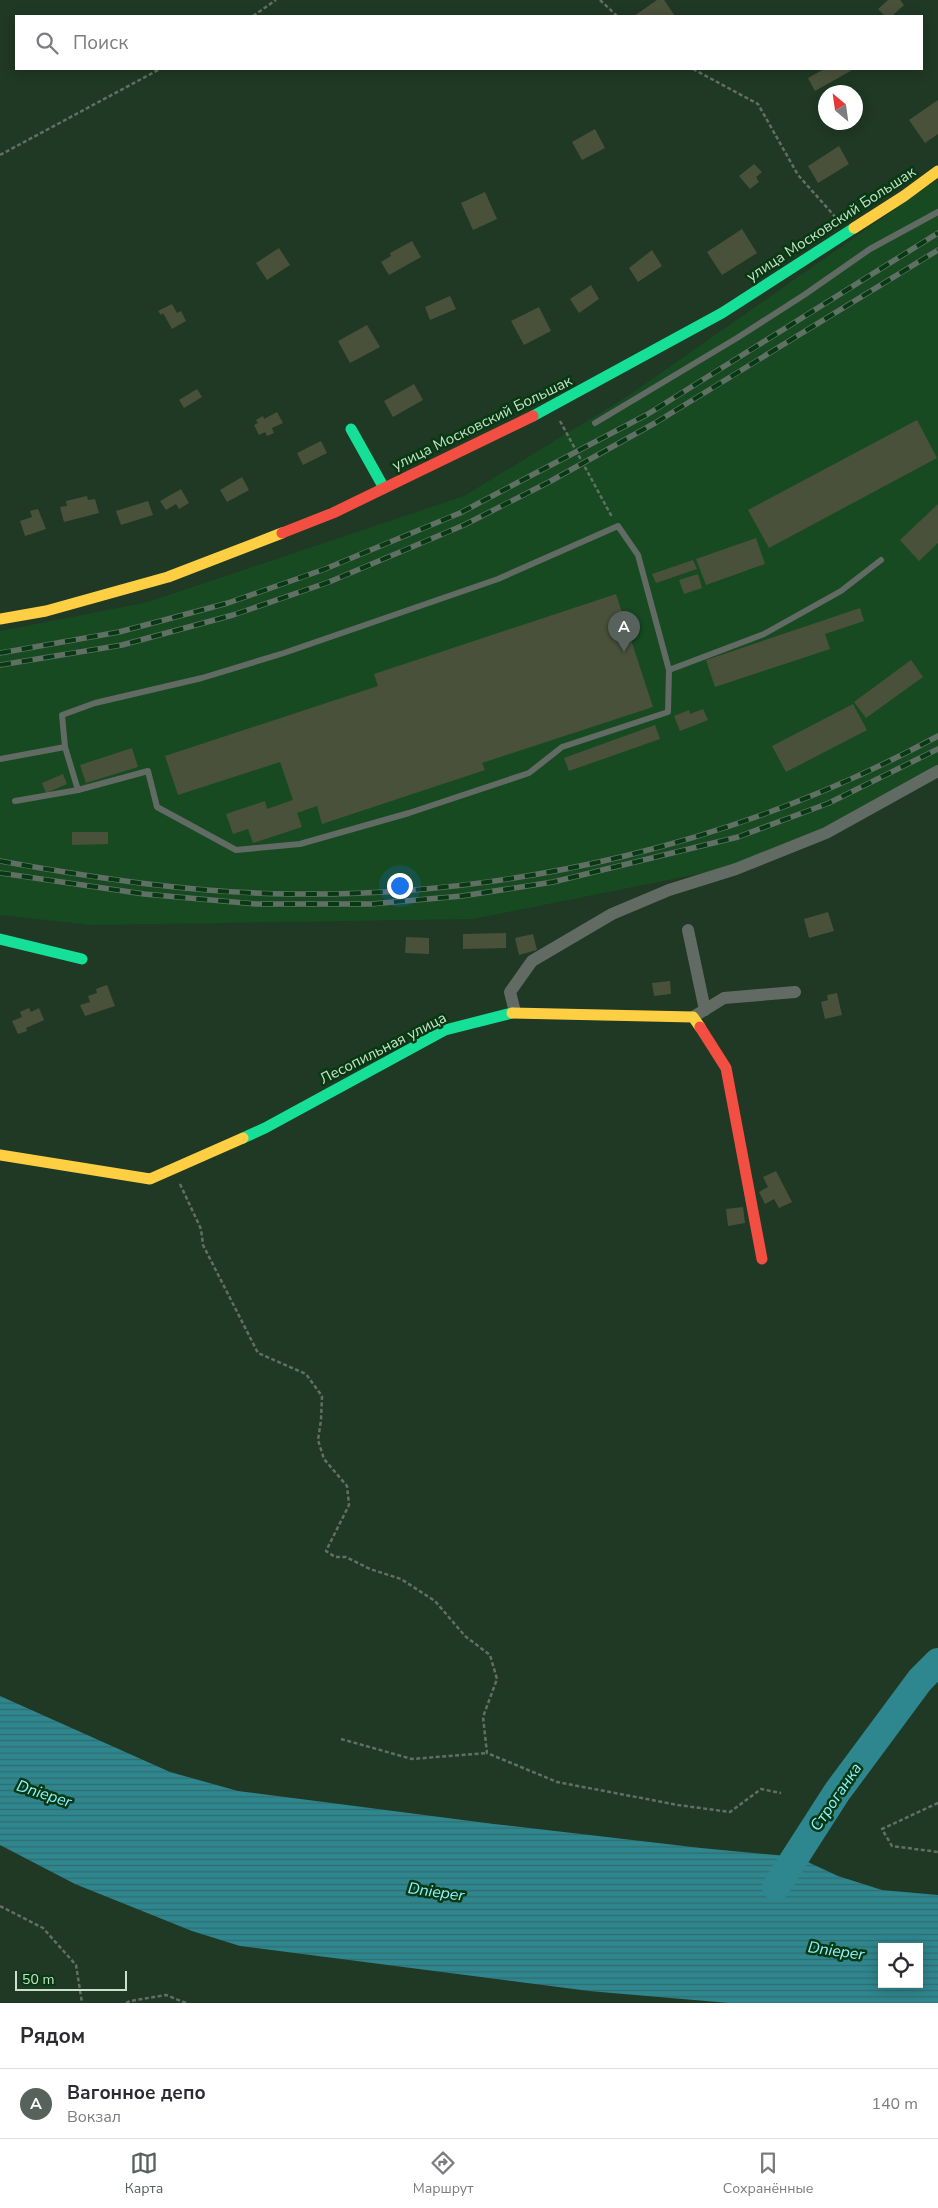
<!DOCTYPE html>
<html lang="ru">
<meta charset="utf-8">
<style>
:root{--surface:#fff;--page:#f7f7f7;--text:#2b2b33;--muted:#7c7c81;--line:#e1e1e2;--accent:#57625c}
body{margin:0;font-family:"Nunito Sans",sans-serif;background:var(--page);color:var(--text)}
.controls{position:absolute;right:15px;bottom:15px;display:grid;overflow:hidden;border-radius:0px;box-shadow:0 2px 12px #0003}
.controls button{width:45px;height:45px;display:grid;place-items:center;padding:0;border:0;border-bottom:1px solid var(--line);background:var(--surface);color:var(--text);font:25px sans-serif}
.compass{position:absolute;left:818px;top:85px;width:45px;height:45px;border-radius:50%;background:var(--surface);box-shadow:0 2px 12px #0003;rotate:331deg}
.scale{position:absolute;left:15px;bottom:12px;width:112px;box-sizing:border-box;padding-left:5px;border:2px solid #c8e1c9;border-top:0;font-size:14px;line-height:18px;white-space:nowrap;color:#c8e1c9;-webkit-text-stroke:4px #073913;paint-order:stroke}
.you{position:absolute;left:399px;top:885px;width:18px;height:18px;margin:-12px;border:4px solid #fff;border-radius:50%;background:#1a73e8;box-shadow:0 0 0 8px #1a73e833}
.badge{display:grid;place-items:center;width:32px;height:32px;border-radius:50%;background:var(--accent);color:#fff;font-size:16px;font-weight:700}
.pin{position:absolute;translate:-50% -41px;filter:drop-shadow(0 1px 2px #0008)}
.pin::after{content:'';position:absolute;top:26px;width:18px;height:15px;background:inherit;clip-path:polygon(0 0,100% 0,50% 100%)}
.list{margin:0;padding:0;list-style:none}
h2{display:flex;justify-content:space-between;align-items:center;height:65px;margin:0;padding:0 20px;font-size:21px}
h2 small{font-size:16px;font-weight:400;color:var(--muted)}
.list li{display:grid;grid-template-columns:32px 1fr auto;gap:15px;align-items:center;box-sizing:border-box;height:70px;padding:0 20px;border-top:1px solid var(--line)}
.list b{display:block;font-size:19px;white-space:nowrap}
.list p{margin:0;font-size:16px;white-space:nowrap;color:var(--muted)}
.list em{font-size:16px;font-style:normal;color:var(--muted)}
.icon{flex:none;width:28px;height:28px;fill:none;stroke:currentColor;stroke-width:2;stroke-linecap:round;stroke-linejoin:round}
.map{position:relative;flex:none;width:938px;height:2003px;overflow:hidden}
.search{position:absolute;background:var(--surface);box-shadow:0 2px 12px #0003;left:15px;right:15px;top:15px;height:55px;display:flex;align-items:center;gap:12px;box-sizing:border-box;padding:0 18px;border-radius:0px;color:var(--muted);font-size:19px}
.sheet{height:135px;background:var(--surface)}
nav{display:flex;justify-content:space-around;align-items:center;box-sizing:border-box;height:70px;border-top:1px solid var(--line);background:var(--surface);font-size:14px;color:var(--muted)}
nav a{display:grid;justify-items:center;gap:2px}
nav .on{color:var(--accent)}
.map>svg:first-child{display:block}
</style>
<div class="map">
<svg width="938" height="2003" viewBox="0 0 938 2003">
<defs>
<pattern id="water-rules" width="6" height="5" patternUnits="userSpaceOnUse" patternTransform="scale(1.25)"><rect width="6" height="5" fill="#2e868f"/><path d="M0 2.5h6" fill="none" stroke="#346c6e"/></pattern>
</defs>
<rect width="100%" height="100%" fill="#1f3924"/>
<polygon fill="#174a21" points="938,179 938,776 753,863 473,919 91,925 0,915 0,631 148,602 464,496 628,396"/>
<path fill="url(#water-rules)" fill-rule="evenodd" d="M0 1696 170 1772 238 1791 494 1824 701 1848 797 1857 838 1876 882 1890 938 1895V2003H729L589 1991 240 1946 192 1931 75 1884 0 1845ZM882 1947H919V1984H882Z"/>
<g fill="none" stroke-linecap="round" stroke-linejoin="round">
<polyline stroke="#2e868f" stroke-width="28" points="776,1887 837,1792 920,1680 938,1662"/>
</g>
<g fill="#49513a">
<polygon points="657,0 664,0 675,16 634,16"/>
<polygon points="888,0 900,0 904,5 892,16 885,16 878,9"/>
<polygon points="824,69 854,69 815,91 808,78"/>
<polygon points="938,100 938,134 925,143 909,120"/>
<polygon points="595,129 605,148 582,160 572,142"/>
<polygon points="839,146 849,164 818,183 808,166"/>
<polygon points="754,164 762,172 756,177 759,182 750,189 739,176"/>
<polygon points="485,192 497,219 473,230 461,203"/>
<polygon points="742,229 757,253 722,275 707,252"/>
<polygon points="412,241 421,257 389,275 381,262 391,256 390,253"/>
<polygon points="279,248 290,265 267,280 256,263"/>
<polygon points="652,250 662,266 638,282 629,268"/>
<polygon points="591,285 599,299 579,313 570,299"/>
<polygon points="450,296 456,309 430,320 425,307"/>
<polygon points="172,304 177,313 181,311 186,321 172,329 163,313 161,315 158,311"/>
<polygon points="539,307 551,331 524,345 511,321"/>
<polygon points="367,325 380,347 350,363 338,341"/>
<polygon points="414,384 423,400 393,417 384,401"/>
<polygon points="197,389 202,397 184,408 179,400"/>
<polygon points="277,412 283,423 272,428 274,433 267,436 265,432 259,435 254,425 258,423 256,420 263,416 264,419"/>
<polygon points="917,420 937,458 769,548 748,510"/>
<polygon points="321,441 327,453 303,465 297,453"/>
<polygon points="242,477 249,490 227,502 220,490"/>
<polygon points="181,489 189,503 179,509 176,504 166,510 160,501"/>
<polygon points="87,496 88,500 95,499 99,513 64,522 60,507 67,506 66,501"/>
<polygon points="148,501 153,515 121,525 116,511"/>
<polygon points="938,504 938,543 919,561 900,540"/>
<polygon points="38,509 46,529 25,536 20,521 32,517 30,511"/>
<polygon points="756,538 765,564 706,585 696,559"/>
<polygon points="693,560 697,569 656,583 652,574"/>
<polygon points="698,574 702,588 684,594 679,580"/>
<polygon points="616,594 653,707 482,763 485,770 322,824 317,806 297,813 302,827 253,843 248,829 233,834 226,814 265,801 267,809 293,800 280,762 178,795 165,756 378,686 374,674"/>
<polygon points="860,608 864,621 825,634 830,649 715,687 706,660"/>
<polygon points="911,660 923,677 866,718 854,702"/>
<polygon points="853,704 867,730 786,772 772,746"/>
<polygon points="703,709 708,720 680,731 674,716 689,710 690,714"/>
<polygon points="655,725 660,739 569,771 564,758"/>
<polygon points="132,748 138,767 86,783 80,765"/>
<polygon points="63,774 67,784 46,793 42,783"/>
<polygon points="72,832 108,832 108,844 72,845"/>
<polygon points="828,912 834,931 809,938 804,919"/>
<polygon points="506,933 506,948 463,949 463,934"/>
<polygon points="533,934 537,950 519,955 515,938"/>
<polygon points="406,937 429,938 429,954 405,953"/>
<polygon points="670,981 671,994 654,996 652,983"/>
<polygon points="107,985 115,1006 85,1016 80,1005 90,1002 88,996 97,993 96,989"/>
<polygon points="837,993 842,1015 825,1019 821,1002 828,1000 827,995"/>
<polygon points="29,1008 31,1012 39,1008 44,1020 26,1028 27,1031 18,1034 12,1021 22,1017 20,1012"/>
<polygon points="776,1171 792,1202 779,1208 774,1199 765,1204 759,1192 768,1187 763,1177"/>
<polygon points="743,1207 745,1223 728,1226 726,1209"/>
</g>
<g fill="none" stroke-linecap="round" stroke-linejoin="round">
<g stroke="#636f65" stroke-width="2.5" stroke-dasharray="4 2.5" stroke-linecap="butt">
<polyline points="600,0 617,16"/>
<polyline points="253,16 276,0"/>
<polyline points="693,69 758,104 798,175 838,220"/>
<polyline points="0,155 160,69"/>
<polyline points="560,421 612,517"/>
<polyline points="180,1184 201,1229 203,1245 258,1353 306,1374 322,1396 321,1420 318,1440 324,1459 347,1486 349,1505 326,1551 335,1557 346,1557 370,1569 401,1579 435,1601 465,1636 490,1655 497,1679 483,1717 487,1753 557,1782 678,1805 730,1812 761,1789 781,1793"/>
<polyline points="341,1739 412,1759 487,1753"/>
<polyline points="938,1803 882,1829 892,1846 938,1852"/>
<polyline points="0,1906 43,1928 76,1965 82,2003"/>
<polyline points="126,2003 130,2001 166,1995 186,2003"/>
</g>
<g stroke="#616b63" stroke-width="6">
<polyline points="595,423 737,338 804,295 870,249 938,212"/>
<polyline points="65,747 78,790 148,771 157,807 236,850 300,844 409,813 529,773 562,747 668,712 669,670"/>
<polyline points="0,759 65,747 62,715 95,703 202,678 284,653 498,579 618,526 638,555 669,670 764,634 841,591 881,560"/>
<polyline points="15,801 78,790"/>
</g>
<g stroke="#616b63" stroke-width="12">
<polyline points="688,930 705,1010"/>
<polyline points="515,1012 510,992 532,961 612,914 669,890 736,869 826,833 938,771"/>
<polyline points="693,1017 724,998 795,992"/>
</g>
<g stroke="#16e098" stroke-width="11">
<polyline points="533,416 722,313 854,228"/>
<polyline points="351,429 384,488"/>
<polyline points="0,939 82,959"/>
<polyline points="243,1138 265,1128 445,1030 512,1013"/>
</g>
<g stroke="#ffcf43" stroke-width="11">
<polyline points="854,228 904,196 938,171"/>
<polyline points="0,619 46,611 168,577 282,533"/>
<polyline points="512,1013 693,1017 700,1027"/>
<polyline points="0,1155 150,1179 243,1138"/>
</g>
<g stroke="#f24e42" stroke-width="11">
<polyline points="282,533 333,513 533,416"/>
<polyline points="700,1027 726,1068 762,1259"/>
</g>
<defs>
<g id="rail">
<polyline points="0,653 119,632 228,603 325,569 460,513 648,414 938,233"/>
<polyline points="0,665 122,645 233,615 329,582 464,525 549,482 655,423 938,250"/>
<path d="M0 861C95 878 193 893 289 894 513 897 741 843 938 736"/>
<polyline points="0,873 144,894 256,904 371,904 462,896 553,882 738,837 829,803 938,749"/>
</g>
</defs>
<use href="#rail" stroke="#617065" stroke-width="5.5"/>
<use href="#rail" stroke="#073913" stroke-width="4" stroke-dasharray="11" stroke-linecap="butt"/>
</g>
<g text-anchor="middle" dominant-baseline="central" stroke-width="5" stroke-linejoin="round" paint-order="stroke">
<g font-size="15" fill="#c8e1c9" stroke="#073913">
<text transform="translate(831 224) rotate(-33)">улица Московский Большак</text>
<text transform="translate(482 423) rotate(-26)">улица Московский Большак</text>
<text transform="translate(383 1048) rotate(-27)">Лесопильная улица</text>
</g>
<g font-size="16" font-style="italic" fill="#8ff0fe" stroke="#073913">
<text transform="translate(44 1794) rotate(18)">Dnieper</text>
<text transform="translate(836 1797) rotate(-56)">Строганка</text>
<text transform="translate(436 1892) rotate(8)">Dnieper</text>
<text transform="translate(836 1951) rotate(8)">Dnieper</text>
</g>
</g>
</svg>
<div class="controls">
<button><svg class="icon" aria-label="locate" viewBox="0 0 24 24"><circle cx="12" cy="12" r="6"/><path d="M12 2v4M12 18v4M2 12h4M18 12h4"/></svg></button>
</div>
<svg class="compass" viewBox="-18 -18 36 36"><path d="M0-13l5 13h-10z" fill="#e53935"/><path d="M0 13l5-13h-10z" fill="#7c7c81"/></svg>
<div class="scale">50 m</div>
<div class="you"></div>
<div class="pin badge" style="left:624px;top:652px">A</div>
<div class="search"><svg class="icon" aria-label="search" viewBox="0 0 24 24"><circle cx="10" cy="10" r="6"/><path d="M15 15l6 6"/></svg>Поиск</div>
</div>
<section class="sheet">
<h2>Рядом<small></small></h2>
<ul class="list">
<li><span class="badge">A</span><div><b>Вагонное депо</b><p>Вокзал</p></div><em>140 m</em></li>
</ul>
</section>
<nav>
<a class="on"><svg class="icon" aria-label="map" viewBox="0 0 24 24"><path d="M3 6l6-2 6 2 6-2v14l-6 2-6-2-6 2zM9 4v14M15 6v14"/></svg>Карта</a>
<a><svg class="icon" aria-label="directions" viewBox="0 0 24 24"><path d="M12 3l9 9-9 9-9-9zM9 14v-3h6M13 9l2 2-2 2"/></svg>Маршрут</a>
<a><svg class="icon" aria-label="saved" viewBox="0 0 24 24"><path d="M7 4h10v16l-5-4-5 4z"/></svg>Сохранённые</a>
</nav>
